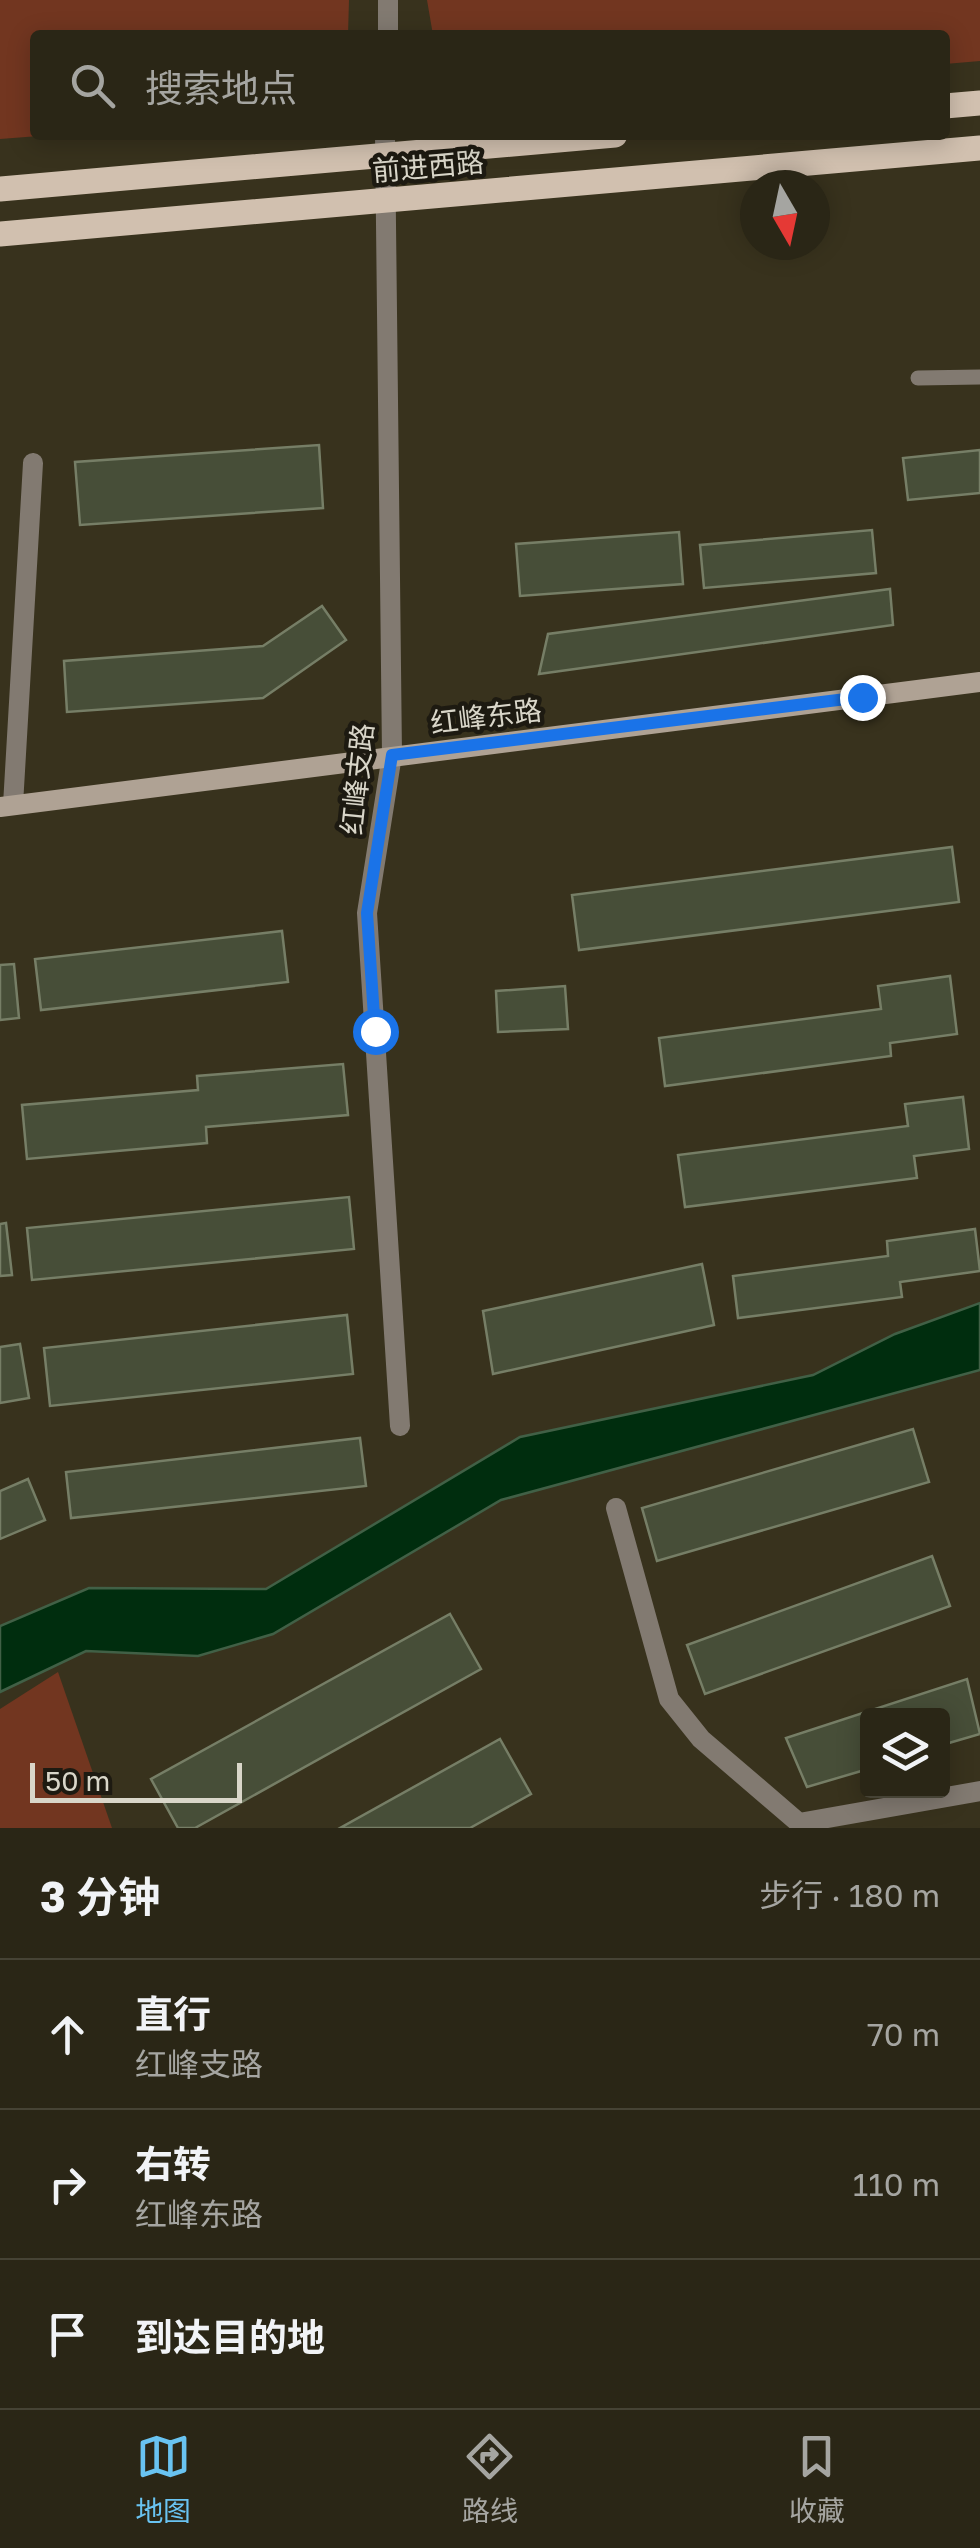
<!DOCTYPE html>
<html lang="zh">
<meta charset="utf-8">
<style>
:root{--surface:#2a2616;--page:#322e1f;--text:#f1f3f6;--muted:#a5a5a1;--line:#464335;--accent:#69c3f1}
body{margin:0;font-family:"Golos Text","Noto Sans SC",sans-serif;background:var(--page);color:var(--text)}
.controls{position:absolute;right:30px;bottom:30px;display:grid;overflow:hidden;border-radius:10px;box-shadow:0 5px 25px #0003}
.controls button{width:90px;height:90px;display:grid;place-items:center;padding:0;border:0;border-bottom:2px solid var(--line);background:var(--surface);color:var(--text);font:50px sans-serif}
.compass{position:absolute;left:740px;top:170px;width:90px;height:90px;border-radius:50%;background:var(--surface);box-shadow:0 5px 25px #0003;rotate:171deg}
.scale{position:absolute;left:30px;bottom:25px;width:212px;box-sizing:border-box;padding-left:10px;border:5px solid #d9d6c9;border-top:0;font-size:28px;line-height:35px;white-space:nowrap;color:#d9d6c9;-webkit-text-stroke:8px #1d1a11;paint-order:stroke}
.stop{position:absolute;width:30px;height:30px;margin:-22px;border:8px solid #1a73e8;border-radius:50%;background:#fff}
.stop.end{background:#1a73e8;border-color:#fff;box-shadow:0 2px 10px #0008}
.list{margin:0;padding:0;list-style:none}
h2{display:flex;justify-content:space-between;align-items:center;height:130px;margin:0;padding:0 40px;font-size:42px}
h2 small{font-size:32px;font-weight:400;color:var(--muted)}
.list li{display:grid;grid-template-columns:65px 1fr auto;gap:30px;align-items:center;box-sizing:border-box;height:150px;padding:0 40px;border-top:2px solid var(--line)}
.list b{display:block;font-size:38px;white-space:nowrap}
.list p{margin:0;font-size:32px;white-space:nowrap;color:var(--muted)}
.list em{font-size:32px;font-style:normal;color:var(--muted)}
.icon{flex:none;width:55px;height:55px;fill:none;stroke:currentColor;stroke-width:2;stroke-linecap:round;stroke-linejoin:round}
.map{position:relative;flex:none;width:980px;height:1828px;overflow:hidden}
.search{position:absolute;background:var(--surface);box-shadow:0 5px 25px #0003;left:30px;right:30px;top:30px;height:110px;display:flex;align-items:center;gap:25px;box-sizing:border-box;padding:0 35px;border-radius:10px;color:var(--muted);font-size:38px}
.sheet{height:580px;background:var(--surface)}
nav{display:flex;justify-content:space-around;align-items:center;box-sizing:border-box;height:140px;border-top:2px solid var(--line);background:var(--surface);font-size:28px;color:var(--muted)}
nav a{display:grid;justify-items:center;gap:5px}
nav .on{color:var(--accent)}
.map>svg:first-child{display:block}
</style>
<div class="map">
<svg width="980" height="1828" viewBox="0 0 980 1828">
<rect width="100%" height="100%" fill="#38321d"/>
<g fill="#723620">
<polygon points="0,0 349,0 348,35 35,35 35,135 52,135 0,139"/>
<polygon points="427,0 980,0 980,61 945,64 945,35 433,35"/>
<polygon points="58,1672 112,1828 0,1828 0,1709"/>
</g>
<polygon fill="#002d0e" stroke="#416046" stroke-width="2.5" points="980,1303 980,1370 501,1500 273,1634 198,1656 86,1651 0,1692 0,1626 89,1588 266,1589 520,1437 813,1375 895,1334"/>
<g fill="#474e38" stroke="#767e66" stroke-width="2.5">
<polygon points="319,445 323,508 80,525 75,462"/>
<polygon points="980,450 980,493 908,500 903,458"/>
<polygon points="872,530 876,573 704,588 700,545"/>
<polygon points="679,532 683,584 520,596 516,544"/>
<polygon points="890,589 893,625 539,674 548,634"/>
<polygon points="322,606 346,640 263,698 67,712 64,661 263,646"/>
<polygon points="952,847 959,902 579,950 572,895"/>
<polygon points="282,931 288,982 41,1010 35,959"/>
<polygon points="14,964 19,1018 0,1020 0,965"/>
<polygon points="950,976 957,1034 890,1043 891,1056 665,1086 659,1038 881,1009 878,986"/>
<polygon points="565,986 568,1029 498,1032 496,991"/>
<polygon points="343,1064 348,1115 206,1127 207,1143 27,1159 22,1105 198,1090 197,1076"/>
<polygon points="963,1097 969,1149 914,1156 917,1178 685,1207 678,1155 908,1126 905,1104"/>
<polygon points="349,1197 354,1249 32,1280 27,1228"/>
<polygon points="6,1223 12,1275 0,1276 0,1224"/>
<polygon points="975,1229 980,1271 900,1282 902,1297 738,1318 733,1276 888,1256 887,1241"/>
<polygon points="702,1264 714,1325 493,1374 483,1311"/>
<polygon points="347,1315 353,1374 50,1406 44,1348"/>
<polygon points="20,1344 29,1398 0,1403 0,1347"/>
<polygon points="913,1429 929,1482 657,1561 642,1508"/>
<polygon points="360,1438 366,1486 71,1518 66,1472"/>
<polygon points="28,1479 45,1520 0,1539 0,1491"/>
<polygon points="932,1556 950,1606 705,1694 687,1645"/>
<polygon points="450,1614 481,1669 195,1828 178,1828 151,1779"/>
<polygon points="967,1679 980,1734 942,1745 942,1716 868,1716 868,1769 807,1787 786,1738"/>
<polygon points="500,1739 531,1794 470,1828 340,1828"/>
</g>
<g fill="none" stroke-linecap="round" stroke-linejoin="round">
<polyline stroke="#827a71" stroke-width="15" points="918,378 980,377"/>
<g stroke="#827a71" stroke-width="20">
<polyline points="388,35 388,0"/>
<polyline points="385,135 392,755 367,913 400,1426"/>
<polyline points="13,805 33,463"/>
<polyline points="616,1508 669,1699 701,1739 799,1823 980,1791"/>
</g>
<polyline stroke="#afa294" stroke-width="20" points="0,807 980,682"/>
<g stroke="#d1c0af" stroke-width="25">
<polyline points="945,106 980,103"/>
<polyline points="0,189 615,135"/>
<polyline points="0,234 980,148"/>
</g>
</g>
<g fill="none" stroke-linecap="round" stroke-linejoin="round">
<polyline stroke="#1a73e8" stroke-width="12" points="375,1031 367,913 392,755 862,697"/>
</g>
<g text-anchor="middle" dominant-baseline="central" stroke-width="9" stroke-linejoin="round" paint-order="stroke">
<g font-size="28" fill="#d9d6c9" stroke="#1d1a11">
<text transform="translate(428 166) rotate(-5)">前进西路</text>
<text transform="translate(486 716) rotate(-7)">红峰东路</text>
<text transform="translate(357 779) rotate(-84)">红峰支路</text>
</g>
</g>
</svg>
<div class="controls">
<button><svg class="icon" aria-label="layers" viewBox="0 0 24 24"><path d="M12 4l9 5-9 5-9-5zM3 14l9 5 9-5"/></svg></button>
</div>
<svg class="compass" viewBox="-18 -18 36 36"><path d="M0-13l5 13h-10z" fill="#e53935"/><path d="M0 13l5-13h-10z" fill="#a5a5a1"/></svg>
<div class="scale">50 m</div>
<div class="stop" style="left:375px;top:1031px"></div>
<div class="stop end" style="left:862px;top:697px"></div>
<div class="search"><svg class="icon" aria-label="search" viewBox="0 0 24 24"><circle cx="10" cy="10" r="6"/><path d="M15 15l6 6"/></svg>搜索地点</div>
</div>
<section class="sheet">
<h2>3 分钟<small>步行 · 180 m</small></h2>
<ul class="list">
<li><svg class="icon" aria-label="ahead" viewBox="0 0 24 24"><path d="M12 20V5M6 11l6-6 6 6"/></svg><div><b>直行</b><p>红峰支路</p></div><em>70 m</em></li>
<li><svg class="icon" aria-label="right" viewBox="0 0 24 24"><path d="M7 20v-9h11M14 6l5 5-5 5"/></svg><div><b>右转</b><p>红峰东路</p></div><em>110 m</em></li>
<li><svg class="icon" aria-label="arrive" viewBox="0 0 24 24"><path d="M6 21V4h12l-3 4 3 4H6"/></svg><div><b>到达目的地</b></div></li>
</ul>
</section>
<nav>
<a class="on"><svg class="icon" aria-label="map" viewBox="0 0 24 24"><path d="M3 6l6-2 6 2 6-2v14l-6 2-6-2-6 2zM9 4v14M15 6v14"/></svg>地图</a>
<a><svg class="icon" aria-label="directions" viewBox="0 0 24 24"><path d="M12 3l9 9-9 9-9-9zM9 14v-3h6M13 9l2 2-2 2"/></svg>路线</a>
<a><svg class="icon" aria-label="saved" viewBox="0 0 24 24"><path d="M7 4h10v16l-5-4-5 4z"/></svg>收藏</a>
</nav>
